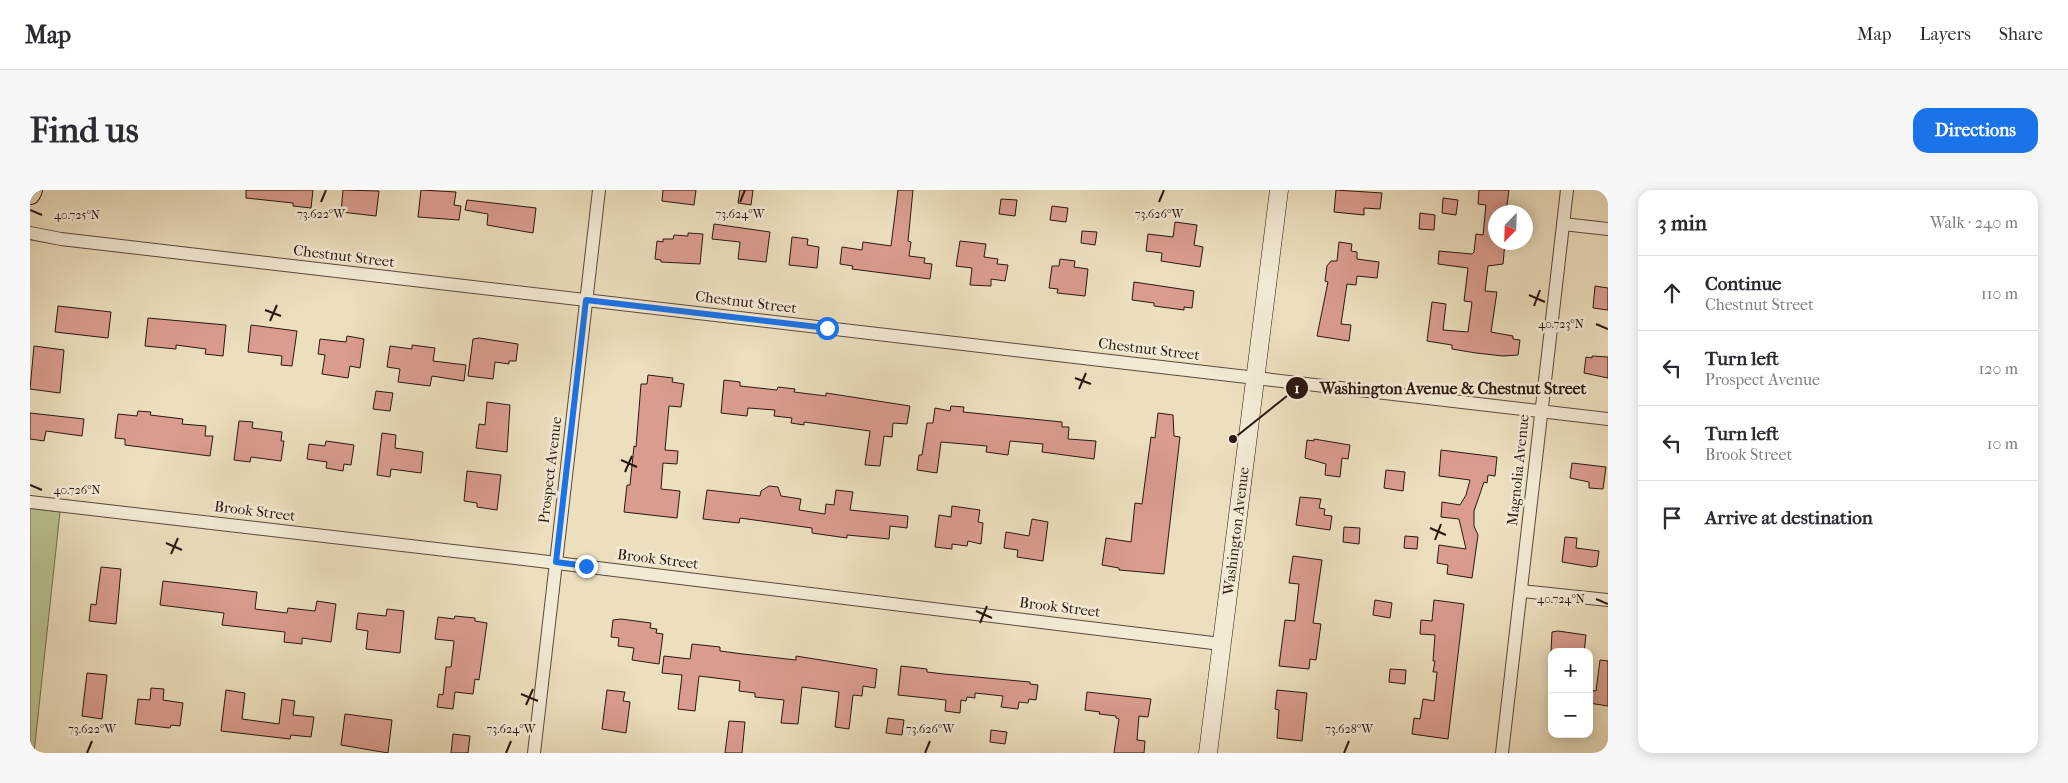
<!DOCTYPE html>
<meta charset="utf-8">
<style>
:root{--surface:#fff;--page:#f7f7f7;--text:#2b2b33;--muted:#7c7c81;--line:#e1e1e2;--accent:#1a73e8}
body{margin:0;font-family:"IM FELL French Canon",serif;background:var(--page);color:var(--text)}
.controls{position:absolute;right:15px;bottom:15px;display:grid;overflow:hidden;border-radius:10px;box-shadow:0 2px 12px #0003}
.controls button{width:45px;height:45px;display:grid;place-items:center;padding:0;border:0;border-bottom:1px solid var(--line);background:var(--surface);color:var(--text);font:25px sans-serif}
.compass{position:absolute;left:1458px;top:15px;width:45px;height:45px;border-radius:50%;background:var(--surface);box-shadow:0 2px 12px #0003;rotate:203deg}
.stop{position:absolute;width:15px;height:15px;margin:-11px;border:4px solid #1a73e8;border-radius:50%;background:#fff}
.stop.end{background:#1a73e8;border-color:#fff;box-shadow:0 1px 5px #0008}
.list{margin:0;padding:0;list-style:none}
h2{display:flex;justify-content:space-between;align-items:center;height:65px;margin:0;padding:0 20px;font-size:21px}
h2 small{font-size:16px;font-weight:400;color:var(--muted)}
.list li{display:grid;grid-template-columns:32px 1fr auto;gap:15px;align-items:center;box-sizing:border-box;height:75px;padding:0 20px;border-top:1px solid var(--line)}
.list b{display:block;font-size:19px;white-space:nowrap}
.list p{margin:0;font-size:16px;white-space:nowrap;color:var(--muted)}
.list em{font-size:16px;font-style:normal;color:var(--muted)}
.icon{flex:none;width:28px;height:28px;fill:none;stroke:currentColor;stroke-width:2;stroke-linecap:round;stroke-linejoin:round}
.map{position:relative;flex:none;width:1578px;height:563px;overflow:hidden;border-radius:15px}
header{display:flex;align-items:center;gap:30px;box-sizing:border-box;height:70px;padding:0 25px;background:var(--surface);border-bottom:1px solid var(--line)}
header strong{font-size:24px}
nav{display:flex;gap:28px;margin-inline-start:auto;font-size:18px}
.intro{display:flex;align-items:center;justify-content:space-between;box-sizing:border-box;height:120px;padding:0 30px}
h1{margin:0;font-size:35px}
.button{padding:12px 22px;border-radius:15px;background:var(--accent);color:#fff;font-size:18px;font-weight:700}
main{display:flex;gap:30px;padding:0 30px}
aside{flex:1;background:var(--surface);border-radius:15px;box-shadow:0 2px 12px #0003}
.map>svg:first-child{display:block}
</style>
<header>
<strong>Map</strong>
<nav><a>Map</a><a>Layers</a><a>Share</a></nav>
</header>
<div class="intro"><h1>Find us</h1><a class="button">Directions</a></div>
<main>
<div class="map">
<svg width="1578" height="563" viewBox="0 0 1578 563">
<rect width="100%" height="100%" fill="#ecdfbe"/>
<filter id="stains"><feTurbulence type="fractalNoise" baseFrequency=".004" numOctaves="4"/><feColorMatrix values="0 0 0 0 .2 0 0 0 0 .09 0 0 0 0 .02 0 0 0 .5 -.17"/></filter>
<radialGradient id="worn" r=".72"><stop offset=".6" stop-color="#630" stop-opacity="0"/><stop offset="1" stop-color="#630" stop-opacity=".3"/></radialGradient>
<polygon fill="#b9c190" stroke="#726c50" points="0,318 30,322 4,563 0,563"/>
<g fill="#da9c8e" stroke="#2a170f">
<polygon points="216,0 283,0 281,18 263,16 263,13 216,8"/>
<polygon points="313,0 349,1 346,26 311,22"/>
<polygon points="391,0 426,2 424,15 431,16 429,30 388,27"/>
<polygon points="633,0 666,0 664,15 632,11"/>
<polygon points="710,0 723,0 721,15 708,13"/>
<polygon points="868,0 883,0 878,51 881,52 879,66 895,68 894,73 902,74 900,89 822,79 823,76 810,74 812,57 832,60 833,52 861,56"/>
<polygon points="1306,0 1352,3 1350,19 1334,18 1334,25 1304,22"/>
<polygon points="1449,0 1479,0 1476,22 1466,22 1466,52 1475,52 1473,74 1458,76 1455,101 1467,102 1461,142 1483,146 1483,149 1490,150 1488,165 1473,166 1446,163 1422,159 1422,155 1397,151 1402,112 1416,114 1413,140 1438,142 1442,112 1434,111 1438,78 1408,74 1409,61 1442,64 1444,62 1446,44 1453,45 1456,15 1448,14"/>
<polygon points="1413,8 1428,10 1426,25 1412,23"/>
<polygon points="971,9 987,10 985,26 969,24"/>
<polygon points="437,10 506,18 503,43 457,35 458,24 435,20"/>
<polygon points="1022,16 1038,18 1036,32 1020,30"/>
<polygon points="1390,23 1405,25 1404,40 1389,39"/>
<polygon points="1145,32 1167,35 1164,55 1173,57 1170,77 1131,71 1132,63 1116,61 1118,44 1143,47"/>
<polygon points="684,34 740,42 736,72 708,69 710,52 682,49"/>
<polygon points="1052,41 1067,42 1065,55 1051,53"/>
<polygon points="658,43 673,44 670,74 631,72 631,70 625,69 627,51 633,52 633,49 643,49 644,45 658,46"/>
<polygon points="762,47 778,49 777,55 789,57 787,78 759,75"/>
<polygon points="930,51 956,54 954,67 968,69 967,74 978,75 975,91 961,89 961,96 940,95 942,78 926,76"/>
<polygon points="1309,52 1322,54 1321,61 1327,62 1327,69 1349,72 1347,88 1327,86 1326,95 1317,94 1311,134 1321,135 1319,151 1287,146 1298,92 1295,91 1297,76 1301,71 1307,71"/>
<polygon points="1030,69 1045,71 1044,77 1058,79 1055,106 1027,103 1028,99 1019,98 1022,76 1029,76"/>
<polygon points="1104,92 1164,101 1162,118 1154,117 1154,120 1124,116 1124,113 1102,110"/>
<polygon points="1565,96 1578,98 1578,120 1563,118"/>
<polygon points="28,116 81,122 78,148 25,142"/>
<polygon points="118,128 196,135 193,166 175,164 176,159 146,155 146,159 115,156"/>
<polygon points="221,135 267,141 262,176 251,175 252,166 218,162"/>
<polygon points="317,146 334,149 330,178 320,176 318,188 292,184 295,165 288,164 290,149 316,152"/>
<polygon points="449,148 488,154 486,171 479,171 479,174 465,172 463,189 438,186 443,149"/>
<polygon points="382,155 405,158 403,171 436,175 434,191 402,186 400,196 368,192 370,179 357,177 360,156 382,159"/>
<polygon points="4,156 34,160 30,203 0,199"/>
<polygon points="1562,166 1578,167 1578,188 1554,183 1556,167 1562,168"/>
<polygon points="618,185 643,188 642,192 654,194 651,217 639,216 635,260 648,261 647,274 633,273 631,299 650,301 647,328 594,322 597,295 600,295 604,256 606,257 611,194 617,194"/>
<polygon points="694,190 710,192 710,196 747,200 748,197 765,199 764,202 796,206 796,203 880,216 877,234 863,233 862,247 854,246 850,276 835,275 840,241 774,232 774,235 761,233 762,228 744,226 745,220 718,218 717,226 691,223"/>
<polygon points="346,201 363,203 360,221 343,219"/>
<polygon points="457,212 480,215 477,262 446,258 449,234 455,235"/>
<polygon points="921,216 934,217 933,222 1032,232 1032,237 1039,237 1038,249 1066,251 1064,269 1012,262 1013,254 980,251 978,265 956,262 957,256 911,252 907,283 887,280 889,265 892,265 897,233 903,233 905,218 920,221"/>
<polygon points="108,221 121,222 120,225 153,229 152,234 176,236 175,246 183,246 180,266 95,255 95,249 85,248 88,224 107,226"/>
<polygon points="0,223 54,229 52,246 16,241 14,251 0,249"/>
<polygon points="1128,223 1143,225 1144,246 1150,247 1134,384 1089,380 1089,378 1072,375 1076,348 1101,352 1105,313 1112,314 1121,247 1125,248"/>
<polygon points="209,231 223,232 222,238 252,242 251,251 254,251 251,271 221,267 220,272 204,270"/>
<polygon points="352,243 366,245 365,258 393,262 391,283 361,279 360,287 347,285"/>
<polygon points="1284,249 1320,255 1318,269 1312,268 1310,287 1295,285 1296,274 1275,268 1277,250 1284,251"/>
<polygon points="296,251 324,255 321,275 314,274 313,281 296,278 297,272 277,269 279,254 295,256"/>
<polygon points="1411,260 1467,267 1465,286 1458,285 1457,293 1454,292 1444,321 1444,336 1448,345 1442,388 1417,384 1418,375 1407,373 1409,355 1436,359 1429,329 1411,327 1412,312 1430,315 1436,305 1440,290 1409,286"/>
<polygon points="1542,273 1576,277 1573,299 1559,298 1559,292 1540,288"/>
<polygon points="1356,280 1375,282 1373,301 1354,298"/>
<polygon points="437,281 471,285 467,320 447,317 447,313 434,311"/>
<polygon points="739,296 748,297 751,306 771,309 769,320 795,324 796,314 804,315 806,300 823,302 820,320 878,326 877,338 860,336 859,349 817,345 817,348 782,343 782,338 710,328 709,333 673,329 677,300 730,306 731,301"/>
<polygon points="1270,307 1291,309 1289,318 1295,319 1294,325 1302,326 1300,340 1266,335"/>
<polygon points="922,316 950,320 948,332 953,333 951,354 938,351 937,356 922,354 922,359 905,357 909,325 921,327"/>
<polygon points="1002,329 1018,332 1013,371 987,367 988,360 974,358 976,342 999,346"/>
<polygon points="1314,337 1330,338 1329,354 1313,352"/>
<polygon points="1375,346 1388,347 1387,359 1374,358"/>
<polygon points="1535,347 1547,348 1546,358 1569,361 1567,376 1562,377 1532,372"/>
<polygon points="1263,366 1292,370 1283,433 1291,434 1286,470 1280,469 1279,479 1249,476 1255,430 1265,431 1269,394 1259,393"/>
<polygon points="71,377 91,379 86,434 59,431 61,414 66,415"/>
<polygon points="133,391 227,402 225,419 257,423 258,418 285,421 287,411 306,414 301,452 272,448 272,454 254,452 255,442 192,435 194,423 130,415"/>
<polygon points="1345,410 1362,413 1360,428 1343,425"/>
<polygon points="1404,410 1434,414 1418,549 1382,544 1384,528 1390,529 1393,509 1404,511 1407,482 1403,482 1405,471 1403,471 1405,445 1390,444 1391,430 1402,431"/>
<polygon points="357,419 374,421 370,463 336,459 338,441 326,439 328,423 356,426"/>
<polygon points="425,426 445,428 445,431 457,433 449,490 445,489 443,504 425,502 423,519 407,517 409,504 413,505 416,477 421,477 424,451 405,449 408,427 424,429"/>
<polygon points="591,429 621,433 620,438 627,439 626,443 633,444 629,474 602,470 604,458 588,456 589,448 581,447 583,430"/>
<polygon points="1528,441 1556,445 1554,462 1521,462 1522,442"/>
<polygon points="662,454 690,457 690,461 713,464 766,470 766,466 847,479 845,498 833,496 832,506 823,505 819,539 805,537 809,502 772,497 768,534 751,533 754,510 725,507 725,503 709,501 710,491 669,486 665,521 648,519 652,485 632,483 634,466 660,469"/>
<polygon points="1570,470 1578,471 1578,516 1559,513 1559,500 1566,501"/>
<polygon points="871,476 897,479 897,482 914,484 1000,492 1000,494 1008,495 1006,510 999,509 998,513 989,512 988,519 971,517 973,506 945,503 945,508 937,507 936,511 931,510 930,523 915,521 916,510 868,505"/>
<polygon points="1360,479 1376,480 1375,494 1359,492"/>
<polygon points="57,483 77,485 72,529 52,526"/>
<polygon points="121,498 134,499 133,510 153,513 150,536 141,535 140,538 105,534 108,509 120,510"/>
<polygon points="196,500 215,503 212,529 249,534 252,509 265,511 263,525 284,527 281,547 261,545 260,549 191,541"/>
<polygon points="577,500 595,502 593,511 600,512 596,543 572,539"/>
<polygon points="1247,500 1277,503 1272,551 1247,548 1249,520 1245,519"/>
<polygon points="1057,502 1121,509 1118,527 1109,526 1107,550 1115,551 1114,563 1084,563 1089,529 1086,528 1086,526 1069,524 1070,522 1055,520"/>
<polygon points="315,524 362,530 358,563 311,555"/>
<polygon points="858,528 874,530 872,545 856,543"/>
<polygon points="699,531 715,532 712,563 695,563"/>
<polygon points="961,540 977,542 975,554 960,552"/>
<polygon points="423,544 440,546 438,563 421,563"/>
</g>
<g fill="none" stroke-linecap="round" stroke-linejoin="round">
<defs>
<g id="minor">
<polyline points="1533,34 1578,39"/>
<polyline points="0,43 31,49 1578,229"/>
<polyline points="0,312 502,370 1191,454"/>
<polyline points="1491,401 1578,410"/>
<polyline points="504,563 569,0"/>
<polyline points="1472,563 1537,0"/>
</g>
<polyline id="secondary" points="1178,563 1249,0"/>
<polyline id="primary" points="0,4 2,0"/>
</defs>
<use href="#minor" stroke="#5a493b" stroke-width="14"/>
<use href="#secondary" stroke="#2a170f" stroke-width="19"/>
<use href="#primary" stroke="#2a170f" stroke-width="22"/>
<use href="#minor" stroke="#f3ead5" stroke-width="12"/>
<use href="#secondary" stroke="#f3ead5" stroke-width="18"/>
<use href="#primary" stroke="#ecdfbe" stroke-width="20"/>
</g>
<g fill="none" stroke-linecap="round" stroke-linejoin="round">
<polyline stroke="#1a73e8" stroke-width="6" points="556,376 526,372 556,110 797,138"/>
</g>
<path fill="none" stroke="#2a170f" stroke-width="2" d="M291 12 296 0M710 12 715 0M1129 12 1134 0M0 20 12 25M1499 105 1515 112M1504 116 1510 100M235 120 251 126M240 131 247 115M1566 134 1578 139M1045 188 1061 194M1049 199 1056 183M591 270 607 277M595 282 602 266M0 295 12 300M1400 338 1416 345M1405 350 1411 334M136 353 152 360M141 364 148 348M1566 409 1578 414M946 421 962 428M950 433 957 416M491 504 508 511M496 515 503 499M57 563 62 551M476 563 481 551M895 563 900 551M1314 563 1319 551"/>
<g text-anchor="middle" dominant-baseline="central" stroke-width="5" stroke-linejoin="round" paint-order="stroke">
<g font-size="15" fill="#2a170f" stroke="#f3ead5">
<text transform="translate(314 66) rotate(7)">Chestnut Street</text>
<text transform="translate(716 112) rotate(7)">Chestnut Street</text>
<text transform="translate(1119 159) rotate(7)">Chestnut Street</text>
<text transform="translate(520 280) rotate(-83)">Prospect Avenue</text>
<text transform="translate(1488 280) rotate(-84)">Magnolia Avenue</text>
<text transform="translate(225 321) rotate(7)">Brook Street</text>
<text transform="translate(1206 341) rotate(-83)">Washington Avenue</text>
<text transform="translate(628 369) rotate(7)">Brook Street</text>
<text transform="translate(1030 417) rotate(7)">Brook Street</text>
</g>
</g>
<g font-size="12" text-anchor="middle" fill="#2a170f" stroke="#f3ead5" stroke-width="5" stroke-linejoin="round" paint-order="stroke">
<text x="291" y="28">73.622°W</text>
<text x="710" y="28">73.624°W</text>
<text x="1129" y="28">73.626°W</text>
<text x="47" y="29">40.725°N</text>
<text x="1531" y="138">40.723°N</text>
<text x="47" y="304">40.726°N</text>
<text x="1531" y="413">40.724°N</text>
<text x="62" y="543">73.622°W</text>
<text x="481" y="543">73.624°W</text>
<text x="900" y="543">73.626°W</text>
<text x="1319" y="543">73.628°W</text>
</g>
<path fill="none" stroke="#2a170f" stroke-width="2" d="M1203 249L1267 198"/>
<g fill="#2a170f" stroke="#f3ead5" stroke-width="2">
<circle cx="1203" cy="249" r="5"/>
<circle cx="1267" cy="198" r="12"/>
</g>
<g font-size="15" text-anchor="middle" font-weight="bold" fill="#fff">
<text x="1267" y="203">1</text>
</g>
<g font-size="16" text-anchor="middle" font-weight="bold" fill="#2a170f" stroke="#f3ead5" stroke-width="5" stroke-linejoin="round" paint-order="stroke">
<text x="1423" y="204">Washington Avenue &amp; Chestnut Street</text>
</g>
<rect width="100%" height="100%" filter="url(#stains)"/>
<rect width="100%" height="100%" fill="url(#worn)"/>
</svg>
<div class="controls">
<button>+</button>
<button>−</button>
</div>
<svg class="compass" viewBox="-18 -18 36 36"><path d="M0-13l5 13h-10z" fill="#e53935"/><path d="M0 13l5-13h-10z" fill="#7c7c81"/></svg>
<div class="stop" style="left:797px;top:138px"></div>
<div class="stop end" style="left:556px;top:376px"></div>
</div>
<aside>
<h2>3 min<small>Walk · 240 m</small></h2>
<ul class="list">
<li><svg class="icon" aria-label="ahead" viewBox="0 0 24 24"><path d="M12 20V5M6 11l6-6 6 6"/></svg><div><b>Continue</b><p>Chestnut Street</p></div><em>110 m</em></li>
<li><svg class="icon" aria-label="left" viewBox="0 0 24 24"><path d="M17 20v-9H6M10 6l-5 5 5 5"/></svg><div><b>Turn left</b><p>Prospect Avenue</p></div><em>120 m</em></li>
<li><svg class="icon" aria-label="left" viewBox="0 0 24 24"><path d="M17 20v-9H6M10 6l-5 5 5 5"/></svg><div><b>Turn left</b><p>Brook Street</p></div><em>10 m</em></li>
<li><svg class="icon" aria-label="arrive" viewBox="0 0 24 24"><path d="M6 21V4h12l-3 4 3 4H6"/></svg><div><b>Arrive at destination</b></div></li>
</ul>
</aside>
</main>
